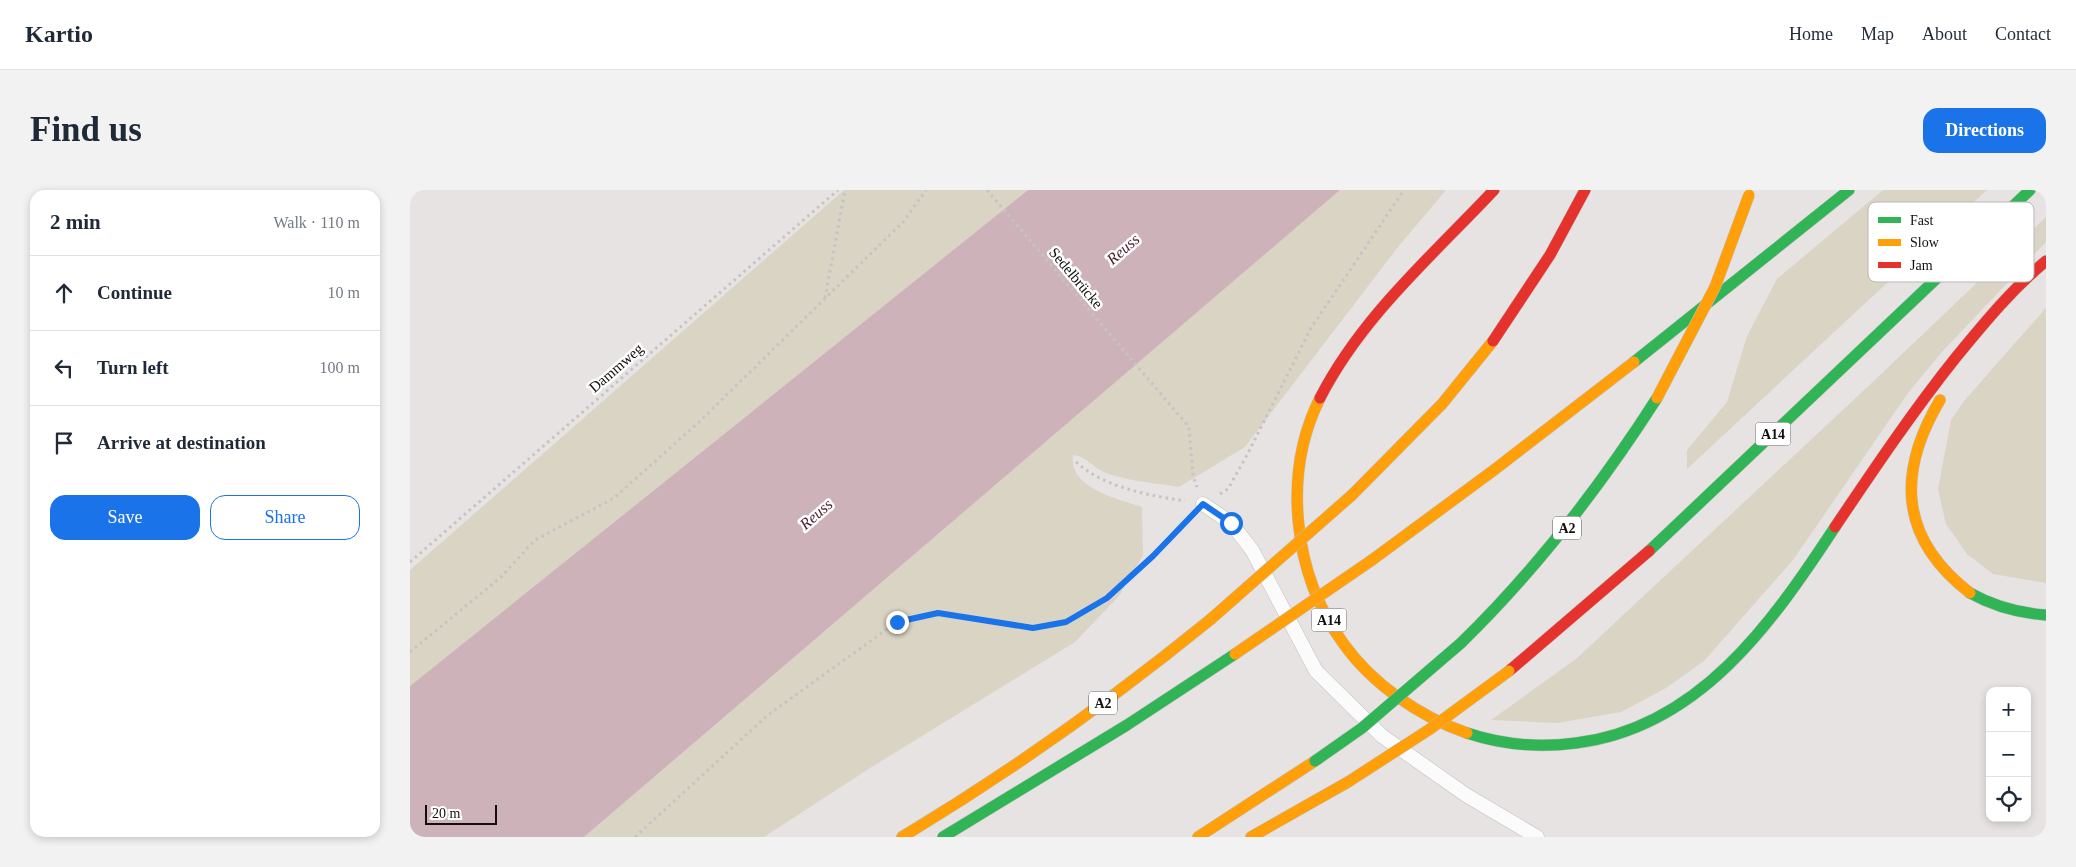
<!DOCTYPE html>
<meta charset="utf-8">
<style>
:root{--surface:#fff;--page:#f2f2f3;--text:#1f2937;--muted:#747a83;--line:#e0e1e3;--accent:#1a73e8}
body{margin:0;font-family:"Times New Roman",serif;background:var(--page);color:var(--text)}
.controls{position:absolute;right:15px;bottom:15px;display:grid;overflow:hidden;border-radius:10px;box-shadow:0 2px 8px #0003}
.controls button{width:45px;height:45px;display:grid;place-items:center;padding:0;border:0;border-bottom:1px solid var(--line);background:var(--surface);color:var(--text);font:25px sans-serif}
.scale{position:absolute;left:15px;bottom:12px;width:72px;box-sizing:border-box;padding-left:5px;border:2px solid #120f0e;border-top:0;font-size:14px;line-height:18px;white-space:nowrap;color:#120f0e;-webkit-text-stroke:4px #fff;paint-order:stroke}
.stop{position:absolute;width:15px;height:15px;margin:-11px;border:4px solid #1a73e8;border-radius:50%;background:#fff}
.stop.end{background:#1a73e8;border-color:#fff;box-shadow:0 1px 5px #0008}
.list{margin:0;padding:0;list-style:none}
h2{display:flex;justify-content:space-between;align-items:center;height:65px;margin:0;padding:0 20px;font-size:21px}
h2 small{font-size:16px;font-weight:400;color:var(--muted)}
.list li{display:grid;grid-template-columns:32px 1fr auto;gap:15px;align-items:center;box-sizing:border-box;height:75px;padding:0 20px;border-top:1px solid var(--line)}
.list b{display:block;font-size:19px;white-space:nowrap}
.list em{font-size:16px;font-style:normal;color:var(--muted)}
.actions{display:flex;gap:10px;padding:15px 20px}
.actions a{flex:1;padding:11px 0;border:1px solid var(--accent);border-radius:15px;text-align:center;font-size:18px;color:var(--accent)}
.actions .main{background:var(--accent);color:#fff}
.icon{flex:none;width:28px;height:28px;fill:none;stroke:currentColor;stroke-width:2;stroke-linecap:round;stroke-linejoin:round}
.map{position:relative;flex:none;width:1636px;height:647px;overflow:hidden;border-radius:15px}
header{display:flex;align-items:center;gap:30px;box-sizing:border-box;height:70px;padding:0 25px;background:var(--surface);border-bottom:1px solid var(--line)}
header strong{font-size:24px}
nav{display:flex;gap:28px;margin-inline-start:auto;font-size:18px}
.intro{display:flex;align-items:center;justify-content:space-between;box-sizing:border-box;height:120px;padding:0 30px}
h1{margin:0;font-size:35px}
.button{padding:12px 22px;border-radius:15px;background:var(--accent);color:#fff;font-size:18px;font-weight:700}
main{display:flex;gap:30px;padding:0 30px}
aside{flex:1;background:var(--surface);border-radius:15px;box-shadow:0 2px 8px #0003}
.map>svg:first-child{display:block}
</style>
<header>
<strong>Kartio</strong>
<nav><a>Home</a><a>Map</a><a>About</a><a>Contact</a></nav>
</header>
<div class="intro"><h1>Find us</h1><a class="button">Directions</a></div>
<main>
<aside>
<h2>2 min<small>Walk · 110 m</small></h2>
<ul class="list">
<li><svg class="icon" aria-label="ahead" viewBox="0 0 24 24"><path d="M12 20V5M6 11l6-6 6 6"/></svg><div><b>Continue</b></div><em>10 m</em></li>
<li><svg class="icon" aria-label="left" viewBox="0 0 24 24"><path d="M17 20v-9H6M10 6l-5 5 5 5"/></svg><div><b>Turn left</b></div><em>100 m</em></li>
<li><svg class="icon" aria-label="arrive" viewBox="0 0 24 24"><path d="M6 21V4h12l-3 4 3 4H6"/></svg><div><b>Arrive at destination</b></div></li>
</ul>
<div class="actions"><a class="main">Save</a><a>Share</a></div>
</aside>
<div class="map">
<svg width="1636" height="647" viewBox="0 0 1636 647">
<rect width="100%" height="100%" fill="#e7e3e2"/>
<g fill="#dad4c4">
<polygon points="434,0 618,0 0,496 0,380"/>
<path d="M930 0H1036L988 57 835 257 769 297C746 293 717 291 696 283 683 278 676 266 663 265 658 298 708 309 732 317L733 365 709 406 665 452 460 578 354 647H174Z"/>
<polygon points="1473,0 1577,0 1277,279 1277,260 1317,212 1337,146 1367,89"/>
<polygon points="1636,27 1636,52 1531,163 1498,203 1383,370 1294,471 1256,498 1211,522 1147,533 1081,530 1166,469 1467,188"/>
<polygon points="1636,118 1636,393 1583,384 1557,364 1536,334 1528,299 1541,230 1554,211"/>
</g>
<polygon fill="#cdb3b9" points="618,0 930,0 174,647 0,647 0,496"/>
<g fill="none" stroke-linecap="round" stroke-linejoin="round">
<defs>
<polyline id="lane" points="793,314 821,333 842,360 906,481 972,546 1056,605 1127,647"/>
<g id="fast">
<polyline points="1224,172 1439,0"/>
<polyline points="1239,361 1620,0"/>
<path d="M1560 403C1585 417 1608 423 1636 425"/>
<path d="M1051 453C1127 379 1190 297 1247 208"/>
<path d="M1057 543C1093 555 1128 558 1166 553 1289 538 1362 433 1425 337"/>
<polyline points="533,647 717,535 825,464"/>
</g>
<g id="slow">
<path d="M910 208C872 284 883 384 933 453 962 494 1010 527 1057 543"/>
<path d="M1530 210C1486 284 1490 349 1560 403"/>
<polyline points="942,305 1032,214 1083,151"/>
<polyline points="962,370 1084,280 1224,172"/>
<path d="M492 647C600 582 703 509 801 429"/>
<polyline points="788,647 905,571"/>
<polyline points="841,647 938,592"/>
</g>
<g id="jam">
<polyline points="1083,151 1140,65 1175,0"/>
<path d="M910 208C952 126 1022 66 1084 0"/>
<path d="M1425 337C1464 279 1503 221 1547 166 1575 132 1602 99 1636 71"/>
<polyline points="1099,481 1239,361"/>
</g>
</defs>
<use href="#lane" stroke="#c2bfbe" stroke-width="15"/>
<use href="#fast" stroke="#c2bfbe" stroke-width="12"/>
<use href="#slow" stroke="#c2bfbe" stroke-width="12"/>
<use href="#jam" stroke="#c2bfbe" stroke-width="12"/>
<g stroke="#c5c3c3" stroke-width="3" stroke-dasharray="2.5 4" stroke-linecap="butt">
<polyline points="577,0 779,237 783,286 787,297"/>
<polyline points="415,108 435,0"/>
<path d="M666 272C695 298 738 305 775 311"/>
<polyline points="810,304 818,299 837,265 901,138 994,0"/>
<polyline points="0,372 428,0"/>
<polyline points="0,462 91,387 125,350 204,308 289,232 494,31 516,0"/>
<polyline points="225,647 358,525 487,432 528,423 623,439 656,432 697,407 743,366 780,328"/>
</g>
<use href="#lane" stroke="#fbfbfb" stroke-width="14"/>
<use href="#fast" stroke="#30b455" stroke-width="11"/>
<use href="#slow" stroke="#ff9f0a" stroke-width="11"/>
<use href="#jam" stroke="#e5322d" stroke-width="11"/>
<defs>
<polyline id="fast-bridge" points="905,571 952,538 1051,453"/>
<g id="slow-bridge">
<polyline points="1247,208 1305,97 1339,5"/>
<polyline points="801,429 942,305"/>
<polyline points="825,464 962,370"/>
<polyline points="938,592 1020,539 1099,481"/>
</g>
</defs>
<use href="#fast-bridge" stroke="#c2bfbe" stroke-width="12" stroke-linecap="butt"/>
<use href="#slow-bridge" stroke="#c2bfbe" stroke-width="12" stroke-linecap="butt"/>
<use href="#fast-bridge" stroke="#30b455" stroke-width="11"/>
<use href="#slow-bridge" stroke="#ff9f0a" stroke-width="11"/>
</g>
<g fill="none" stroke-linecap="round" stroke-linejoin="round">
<polyline stroke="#1a73e8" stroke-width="6" points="487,432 528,423 623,438 656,432 697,408 743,366 793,314 821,333"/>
</g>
<g text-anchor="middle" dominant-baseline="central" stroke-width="5" stroke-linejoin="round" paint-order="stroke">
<g fill="#fff" stroke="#595756" stroke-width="1">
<rect x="1345.5" y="232.5" width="35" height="23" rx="4"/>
<rect x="1143" y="326.5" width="28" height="23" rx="4"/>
<rect x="901.5" y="418.5" width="35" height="23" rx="4"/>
<rect x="679" y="501.5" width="28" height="23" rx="4"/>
</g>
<g font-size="14" font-weight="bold" fill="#120f0e">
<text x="1363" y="244">A14</text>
<text x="1157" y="338">A2</text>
<text x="919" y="430">A14</text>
<text x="693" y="513">A2</text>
</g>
<g font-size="15" fill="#120f0e" stroke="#fff">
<text transform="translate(666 88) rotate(50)">Sedelbrücke</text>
<text transform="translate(206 178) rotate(-41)">Dammweg</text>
</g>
<g font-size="16" font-style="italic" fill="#491b2a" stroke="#fff">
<text transform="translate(713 59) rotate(-41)">Reuss</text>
<text transform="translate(406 324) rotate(-41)">Reuss</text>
</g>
</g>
<rect x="1458" y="12" width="166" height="80" rx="8" fill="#fff" stroke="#b8b7b7" stroke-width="1"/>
<rect x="1468" y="27" width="23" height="6" fill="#30b455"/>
<rect x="1468" y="49" width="23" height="7" fill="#ff9f0a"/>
<rect x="1468" y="72" width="23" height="6" fill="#e5322d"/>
<g font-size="14" fill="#120f0e">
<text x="1500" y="35">Fast</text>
<text x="1500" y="57">Slow</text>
<text x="1500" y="80">Jam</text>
</g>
</svg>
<div class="controls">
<button>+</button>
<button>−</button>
<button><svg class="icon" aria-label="locate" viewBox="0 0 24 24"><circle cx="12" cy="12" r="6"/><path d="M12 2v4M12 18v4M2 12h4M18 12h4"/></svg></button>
</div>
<div class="scale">20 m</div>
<div class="stop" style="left:821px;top:333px"></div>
<div class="stop end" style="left:487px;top:432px"></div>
</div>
</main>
